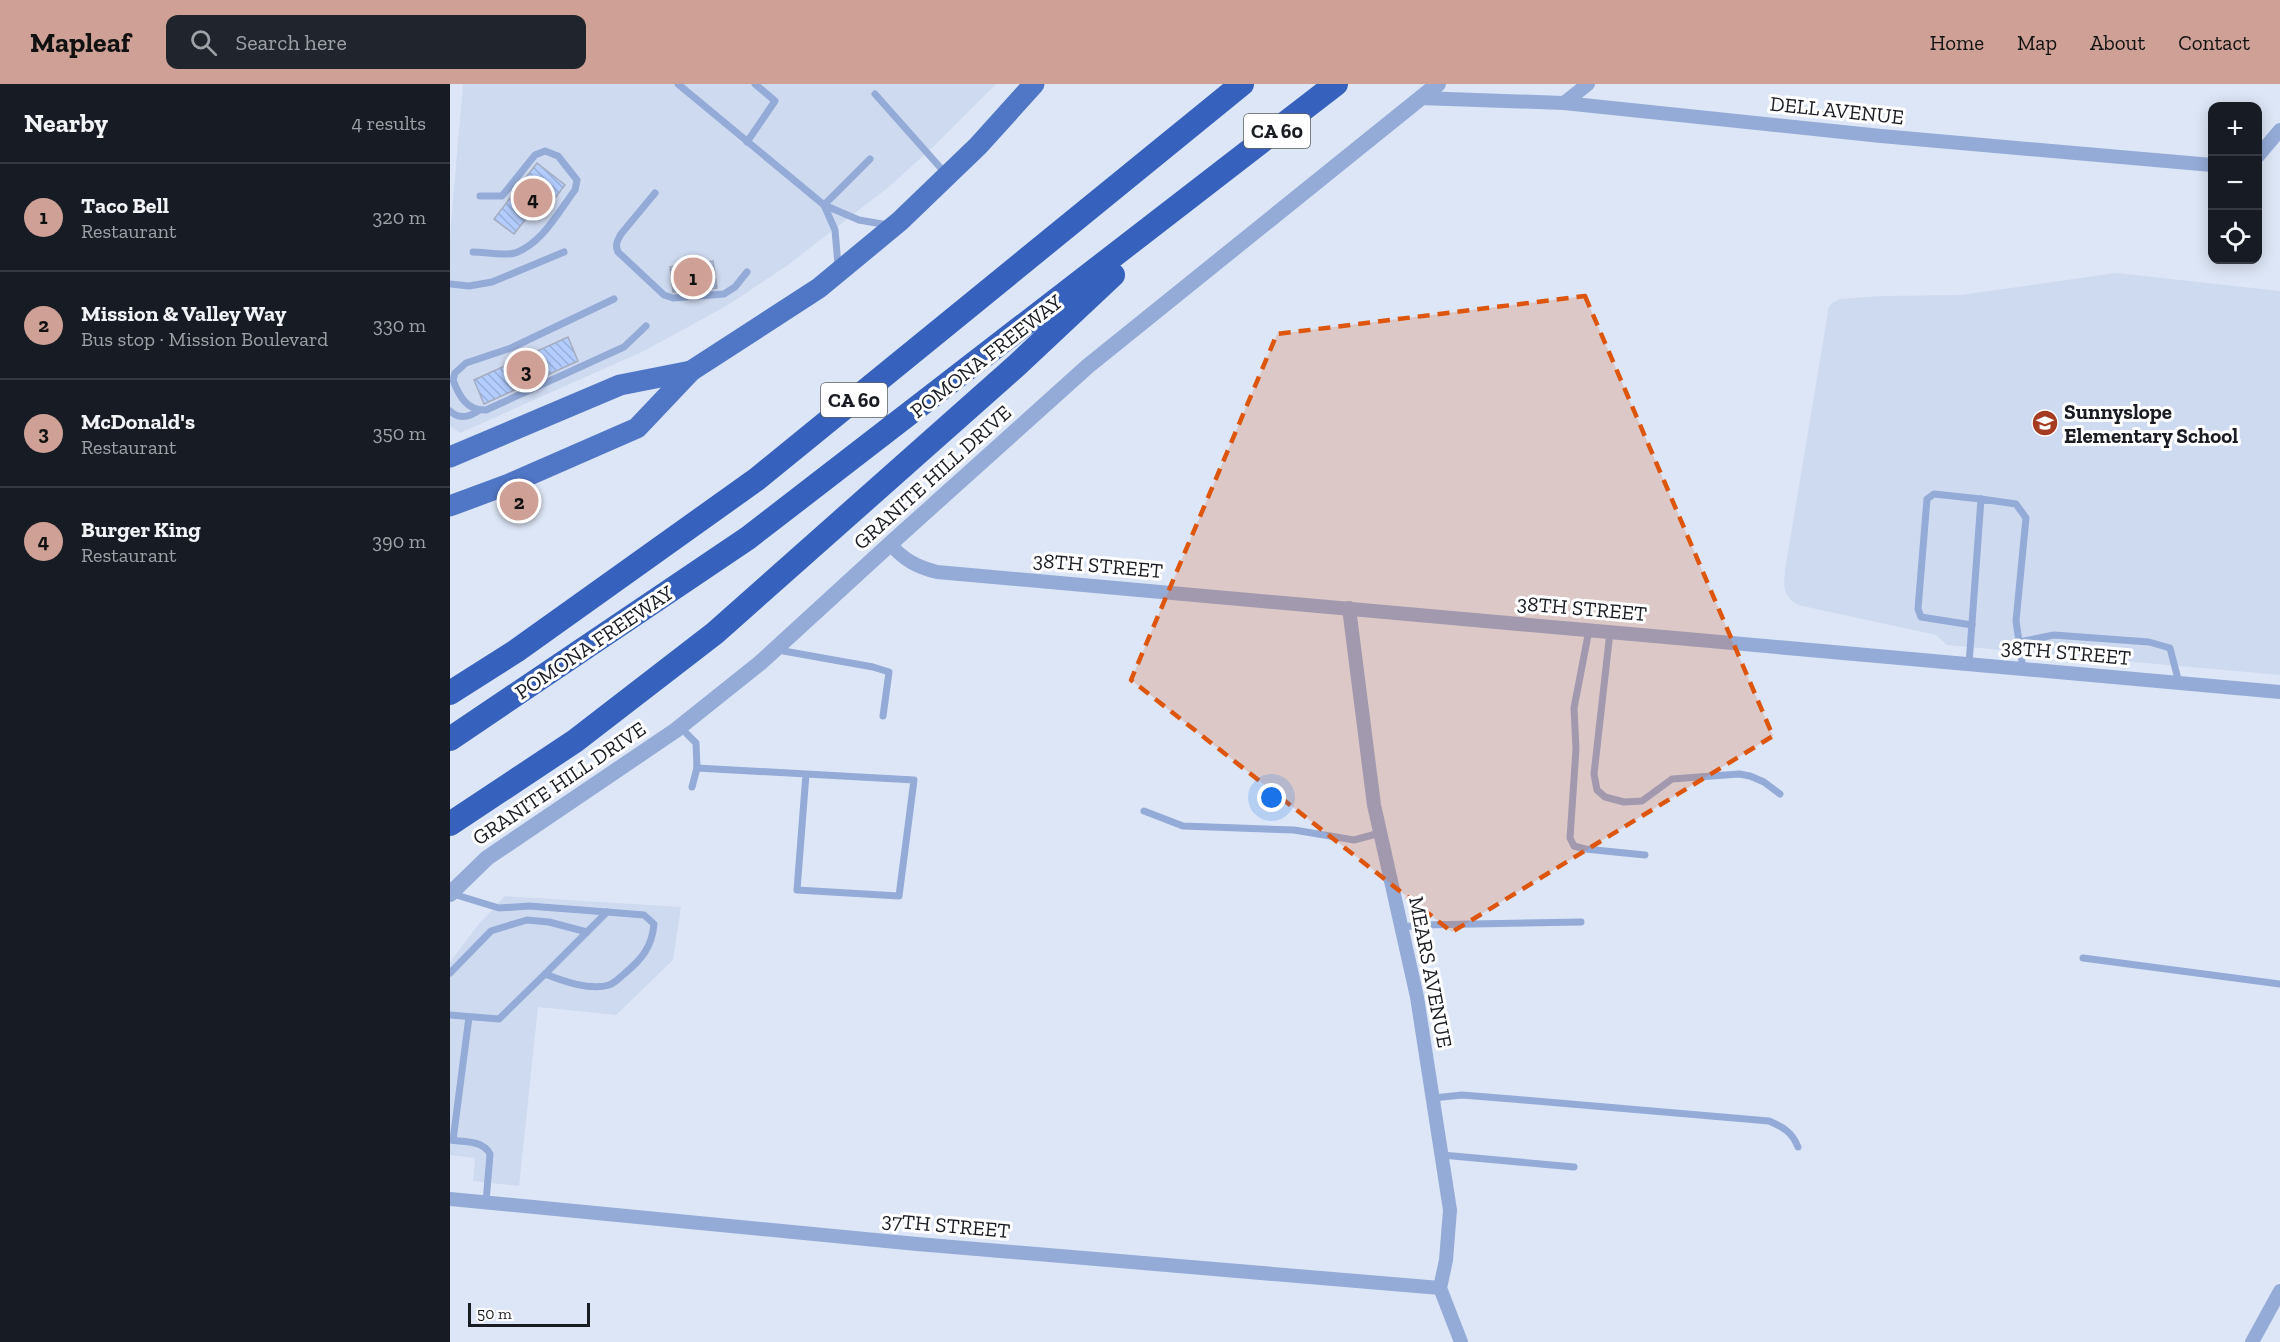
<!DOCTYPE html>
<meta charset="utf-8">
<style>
:root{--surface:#171b24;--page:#20242c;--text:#f1f3f6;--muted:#9ea1a6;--line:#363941;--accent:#cfa196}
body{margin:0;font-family:"Zilla Slab",serif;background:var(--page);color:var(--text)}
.controls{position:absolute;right:18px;top:18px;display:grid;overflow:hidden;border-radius:12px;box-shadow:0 3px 15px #0003}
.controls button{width:54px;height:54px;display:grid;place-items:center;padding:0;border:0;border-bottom:2px solid var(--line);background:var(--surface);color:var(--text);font:30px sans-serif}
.scale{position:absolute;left:18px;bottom:15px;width:122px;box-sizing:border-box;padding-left:6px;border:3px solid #191c22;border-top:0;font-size:16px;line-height:21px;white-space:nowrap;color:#191c22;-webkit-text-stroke:4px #fff;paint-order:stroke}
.you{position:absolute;left:822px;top:714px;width:21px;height:21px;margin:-15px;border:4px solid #fff;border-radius:50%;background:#1a73e8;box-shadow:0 0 0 9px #1a73e833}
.badge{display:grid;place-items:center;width:39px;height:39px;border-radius:50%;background:var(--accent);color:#111;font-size:20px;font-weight:700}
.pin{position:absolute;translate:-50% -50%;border:3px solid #fff;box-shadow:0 2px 6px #0006}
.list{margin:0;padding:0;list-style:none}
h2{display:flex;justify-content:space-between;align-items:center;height:78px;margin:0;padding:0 24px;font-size:26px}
h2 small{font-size:20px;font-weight:400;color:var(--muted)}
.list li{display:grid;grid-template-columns:39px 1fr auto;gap:18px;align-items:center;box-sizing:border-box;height:108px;padding:0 24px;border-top:2px solid var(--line)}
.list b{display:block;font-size:22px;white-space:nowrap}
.list p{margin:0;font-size:20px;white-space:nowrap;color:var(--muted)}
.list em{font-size:20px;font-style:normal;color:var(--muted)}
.icon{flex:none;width:33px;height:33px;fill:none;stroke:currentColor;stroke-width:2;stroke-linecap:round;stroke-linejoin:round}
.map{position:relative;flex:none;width:1830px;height:1258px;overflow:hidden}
header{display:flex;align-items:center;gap:36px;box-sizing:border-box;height:84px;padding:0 30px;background:var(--accent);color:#111}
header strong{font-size:28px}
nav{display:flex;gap:33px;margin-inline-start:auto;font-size:21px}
.search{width:420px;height:54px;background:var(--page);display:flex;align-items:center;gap:15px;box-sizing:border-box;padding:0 21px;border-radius:12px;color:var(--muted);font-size:22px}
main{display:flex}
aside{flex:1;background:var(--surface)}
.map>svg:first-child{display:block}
</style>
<header>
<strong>Mapleaf</strong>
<div class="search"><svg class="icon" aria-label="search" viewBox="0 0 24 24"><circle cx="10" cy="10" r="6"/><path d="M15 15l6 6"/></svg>Search here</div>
<nav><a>Home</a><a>Map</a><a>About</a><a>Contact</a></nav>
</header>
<main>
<aside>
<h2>Nearby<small>4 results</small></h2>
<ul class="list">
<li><span class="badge">1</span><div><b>Taco Bell</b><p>Restaurant</p></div><em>320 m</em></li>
<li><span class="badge">2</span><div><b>Mission &amp; Valley Way</b><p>Bus stop · Mission Boulevard</p></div><em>330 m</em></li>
<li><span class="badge">3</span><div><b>McDonald's</b><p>Restaurant</p></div><em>350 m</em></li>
<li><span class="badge">4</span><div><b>Burger King</b><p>Restaurant</p></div><em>390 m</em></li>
</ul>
</aside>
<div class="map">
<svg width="1830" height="1258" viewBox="0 0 1830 1258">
<defs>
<pattern id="building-back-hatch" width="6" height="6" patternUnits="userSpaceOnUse" patternTransform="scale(1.5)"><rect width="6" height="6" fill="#b3cdfe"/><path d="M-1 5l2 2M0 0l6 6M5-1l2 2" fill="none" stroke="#99afd9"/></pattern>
</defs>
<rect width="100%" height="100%" fill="#dde6f6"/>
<g fill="#cedaf0">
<polygon points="13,0 546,0 486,60 440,102 338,181 278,221 194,267 10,349 0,342 0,151"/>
<polygon points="1666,189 1830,207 1830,591 1497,561 1486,551 1348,521 1341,516 1336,509 1334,501 1335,486 1377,234 1378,225 1382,219 1390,215 1432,212 1511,211"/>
<polygon points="55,812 231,823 223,876 166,931 88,923 69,1102 23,1097 25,1074 0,1071 0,878 28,841"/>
</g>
<g fill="url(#building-back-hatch)" stroke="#a5adbd" stroke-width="1.5">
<polygon points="87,79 115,101 90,134 82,127 64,150 44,135"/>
<polygon points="263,177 267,204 223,208 220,183"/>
<polygon points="118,253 128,277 34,320 24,296"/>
</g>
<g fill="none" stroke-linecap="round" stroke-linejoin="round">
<g stroke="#94abd7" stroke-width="7">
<polyline points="228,0 374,121 420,75"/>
<polyline points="425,10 496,90"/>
<polyline points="297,58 325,17 305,0"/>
<path d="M205 109 171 150C167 157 165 161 168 168L214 211 223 214 274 210 285 203 297 188"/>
<path d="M23 168C35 168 54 172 65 169 92 160 109 127 125 106L127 96 108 72 95 67 85 71 52 112H30"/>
<polyline points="388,181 385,146 374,121 409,136 438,141"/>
<polyline points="0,200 19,202 42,198 114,168"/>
<path d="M164 215 61 264 16 279 5 289 3 296C9 312 17 327 36 326L174 263 196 242"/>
<path d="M0 327C9 335 18 334 28 327"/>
<polyline points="1522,541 1471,533 1468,525 1477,415 1484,410 1531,415"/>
<polyline points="1139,546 1124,624 1126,665 1120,754 1124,762 1135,765 1195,771"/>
<polyline points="1160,548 1144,690 1147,706 1155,713 1174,718 1192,717 1222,695 1289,690 1300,692 1314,698 1330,710"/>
<polyline points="1569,558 1604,551 1699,558 1720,564 1729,599"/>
<polyline points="328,566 423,583 439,588 433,632"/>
<polyline points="1519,580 1531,415 1566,420 1576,434 1566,537 1573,585"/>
<polyline points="230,643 246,659 247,684 242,703"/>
<polyline points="247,684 464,696 449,812 347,806 356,690"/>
<polyline points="694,727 733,742 844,746 904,756 930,749"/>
<polyline points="952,843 971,841 1131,838"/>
<polyline points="1633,874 1830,900"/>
<polyline points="0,889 41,847 57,842 77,836 99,838 137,848"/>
<polyline points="95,890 157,828"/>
<path d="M0 931 49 935 95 890C113 897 140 907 159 901 165 899 170 893 174 890 192 875 202 863 204 840L194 831 157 828 79 822 49 824 3 810"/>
<path d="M983 1014 1012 1011 1062 1015 1319 1037C1333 1043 1342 1048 1348 1063"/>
<path d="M0 1056C14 1058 33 1056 40 1070L36 1118"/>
<polyline points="3,1056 19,933"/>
<polyline points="992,1071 1124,1083"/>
</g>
<g stroke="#94abd7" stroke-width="14">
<polyline points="970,14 1114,19 1431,52 1762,81"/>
<polyline points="1114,19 1138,0"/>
<polyline points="1808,72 1830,46"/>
<path d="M440 460C454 476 467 483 487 488L1830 608"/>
<polyline points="899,524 924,721 967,913 1000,1126 996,1176 990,1204 1011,1258"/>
<polyline points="0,1115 467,1160 990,1204"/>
<polyline points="1802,1258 1830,1207"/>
</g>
<polyline stroke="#94abd7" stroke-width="16" points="0,810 37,774 226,646 310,579 440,460 638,282 988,0"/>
<g stroke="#5077c6" stroke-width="21">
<polyline points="0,373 170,301 241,287"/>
<polyline points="0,422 59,400 187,344 241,287 369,204 450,137 528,62 584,0"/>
</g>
<g stroke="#3662be" stroke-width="24">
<polyline points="0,609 66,567 307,395 792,0"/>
<polyline points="0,655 298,454 886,0"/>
<polyline points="0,740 125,657 265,549 566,282 663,191"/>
</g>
</g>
<path fill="#de560d" fill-opacity="0.2" stroke="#de560d" stroke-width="4.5" stroke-dasharray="12 8" stroke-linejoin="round" d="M1135 212 1323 652 1002 848 681 596 827 250Z"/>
<defs>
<symbol id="school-disc" viewBox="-11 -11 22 22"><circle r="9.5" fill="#a53c21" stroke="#fff"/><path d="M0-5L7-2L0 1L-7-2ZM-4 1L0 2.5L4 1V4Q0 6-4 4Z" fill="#fff"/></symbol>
</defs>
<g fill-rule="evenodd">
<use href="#school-disc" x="1580" y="324" width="30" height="30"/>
</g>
<g text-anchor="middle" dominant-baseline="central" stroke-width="6" stroke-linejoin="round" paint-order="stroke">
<g fill="#fff" stroke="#5e6064" stroke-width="1.5">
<rect x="794" y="30" width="66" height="34" rx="4.5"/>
<rect x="371" y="299" width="66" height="34" rx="4.5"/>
</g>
<g font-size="20" font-weight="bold" fill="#191c22">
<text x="827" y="47">CA 60</text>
<text x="404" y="316">CA 60</text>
</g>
<g font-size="21" fill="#191c22" stroke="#fff">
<text transform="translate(1387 26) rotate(6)">DELL AVENUE</text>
<text transform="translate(536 272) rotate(-38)">POMONA FREEWAY</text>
<text transform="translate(482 393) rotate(-42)">GRANITE HILL DRIVE</text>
<text transform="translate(648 481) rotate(5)">38TH STREET</text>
<text transform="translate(1132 524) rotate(5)">38TH STREET</text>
<text transform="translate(144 558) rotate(-34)">POMONA FREEWAY</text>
<text transform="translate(1616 568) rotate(5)">38TH STREET</text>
<text transform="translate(109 699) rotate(-34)">GRANITE HILL DRIVE</text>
<text transform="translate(981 888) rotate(79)">MEARS AVENUE</text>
<text transform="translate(496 1141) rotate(5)">37TH STREET</text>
</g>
<g font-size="21" font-weight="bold" fill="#191c22" stroke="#fff" text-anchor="start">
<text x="1614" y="327">Sunnyslope<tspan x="1614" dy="24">Elementary School</tspan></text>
</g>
</g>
</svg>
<div class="controls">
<button>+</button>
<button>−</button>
<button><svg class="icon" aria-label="locate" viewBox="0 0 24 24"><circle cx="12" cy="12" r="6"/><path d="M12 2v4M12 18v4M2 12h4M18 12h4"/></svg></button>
</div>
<div class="scale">50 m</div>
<div class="you"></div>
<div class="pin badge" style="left:243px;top:193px">1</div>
<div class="pin badge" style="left:69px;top:417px">2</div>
<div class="pin badge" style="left:76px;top:286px">3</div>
<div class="pin badge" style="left:83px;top:114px">4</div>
</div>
</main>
